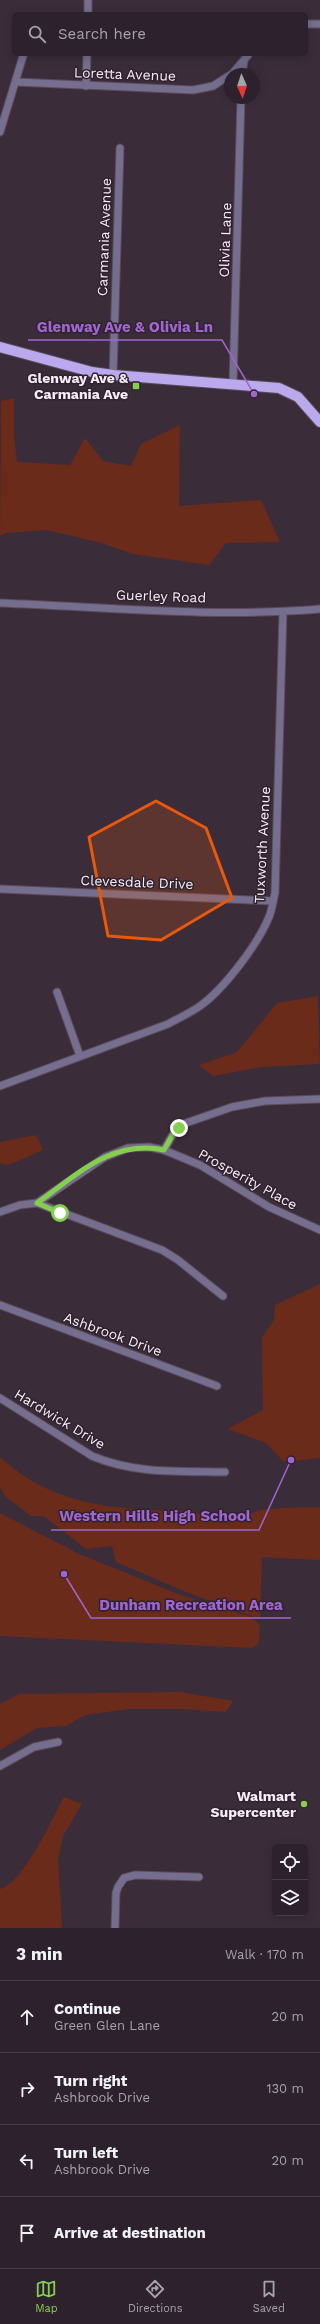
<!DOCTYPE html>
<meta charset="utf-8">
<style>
:root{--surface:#2c212c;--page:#342934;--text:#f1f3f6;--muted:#a6a3a9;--line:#483e48;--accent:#84cf4d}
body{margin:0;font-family:"Work Sans",sans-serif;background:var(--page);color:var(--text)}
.controls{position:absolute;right:12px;bottom:12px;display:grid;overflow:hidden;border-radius:6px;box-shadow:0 2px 10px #0003}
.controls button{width:36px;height:36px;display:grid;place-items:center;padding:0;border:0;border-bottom:1px solid var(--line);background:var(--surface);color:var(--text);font:20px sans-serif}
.compass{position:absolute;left:224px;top:68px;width:36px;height:36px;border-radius:50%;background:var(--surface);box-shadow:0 2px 10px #0003;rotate:177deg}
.stop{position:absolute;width:12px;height:12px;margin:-9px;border:3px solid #84cf4d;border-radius:50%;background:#fff}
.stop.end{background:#84cf4d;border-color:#fff;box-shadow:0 1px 4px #0008}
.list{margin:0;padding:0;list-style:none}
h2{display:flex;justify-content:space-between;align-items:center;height:52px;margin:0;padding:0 16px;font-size:17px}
h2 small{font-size:13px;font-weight:400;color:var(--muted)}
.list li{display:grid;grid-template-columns:26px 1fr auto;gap:12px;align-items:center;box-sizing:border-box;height:72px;padding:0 16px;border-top:1px solid var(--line)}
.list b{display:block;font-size:15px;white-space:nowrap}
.list p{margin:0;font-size:13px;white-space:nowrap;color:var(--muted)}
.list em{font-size:13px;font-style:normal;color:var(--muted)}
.icon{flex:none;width:22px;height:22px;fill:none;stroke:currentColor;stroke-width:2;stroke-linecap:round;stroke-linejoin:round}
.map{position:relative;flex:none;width:320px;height:1928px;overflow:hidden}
.search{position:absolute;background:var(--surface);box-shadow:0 2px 10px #0003;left:12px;right:12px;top:12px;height:44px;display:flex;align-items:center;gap:10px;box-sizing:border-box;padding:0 14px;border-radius:6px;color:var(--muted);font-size:15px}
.sheet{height:340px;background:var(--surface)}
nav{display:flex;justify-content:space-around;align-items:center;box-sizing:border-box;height:56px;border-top:1px solid var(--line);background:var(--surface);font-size:11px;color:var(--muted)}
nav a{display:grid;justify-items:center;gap:2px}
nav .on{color:var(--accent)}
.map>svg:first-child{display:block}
</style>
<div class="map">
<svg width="320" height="1928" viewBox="0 0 320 1928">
<rect width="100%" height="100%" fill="#3b2c3a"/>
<g fill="#6a2b1b">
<polygon points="14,398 14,435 17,462 70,465 85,438 103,461 131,466 141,444 180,425 179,506 261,500 280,542 226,543 209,565 133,554 101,543 47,530 6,533 0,536 1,401"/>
<polygon points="318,996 320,1064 262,1067 213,1076 199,1065 237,1052 277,1003"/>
<polygon points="36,1135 43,1150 9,1165 0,1163 0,1142"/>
<polygon points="320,1284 320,1458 284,1462 266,1443 228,1429 263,1410 262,1337 274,1320 275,1305"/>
<path d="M0 1457C56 1508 116 1509 187 1511 201 1512 217 1522 231 1521 242 1521 252 1512 262 1510 281 1507 301 1508 320 1507V1560L262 1557 260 1619 186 1592 116 1562 112 1546 86 1549 44 1516H31L6 1497 0 1487Z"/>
<polygon points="0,1513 79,1554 178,1594 251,1617 260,1625 259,1643 252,1648 0,1636"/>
<polygon points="180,1692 233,1701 226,1712 183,1709 129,1709 85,1715 66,1726 37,1728 0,1750 0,1704 19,1694"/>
<path d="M64 1797 82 1804 63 1836 58 1859 62 1928H0V1889C23 1884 52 1819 64 1797Z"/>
</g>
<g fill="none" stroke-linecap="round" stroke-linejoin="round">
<defs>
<g id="minor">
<polyline points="88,14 88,0"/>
<polyline points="306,24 320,24"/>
<polyline points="232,74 249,54"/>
<polyline points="242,74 244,61"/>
<polyline points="16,82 193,90 213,86 230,75"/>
<polyline points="86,86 87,54"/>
<polyline points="0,132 23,56"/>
<polyline points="113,375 120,148"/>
<polyline points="233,383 241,98"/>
<path d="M0 603C106 607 214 618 320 609"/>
<polyline points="0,889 273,901"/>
<polyline points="57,992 80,1056"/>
<path d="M0 1086 168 1024C179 1018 190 1013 200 1006 224 989 258 944 269 917 272 910 273 901 275 893L283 612"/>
<polyline points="164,1150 173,1134 186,1123 232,1107 265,1101 320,1099"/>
<polyline points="37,1203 162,1250 178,1260 223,1296"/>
<polyline points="0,1212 20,1205 37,1203 105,1157 128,1148 149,1147 164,1150 200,1165 269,1207 320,1230"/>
<polyline points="0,1305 217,1386"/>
<path d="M0 1398 92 1456C134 1474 180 1471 225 1472"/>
<polyline points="0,1766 34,1747 58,1742"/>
<polyline points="115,1928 116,1893 118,1887 124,1878 135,1875 199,1877"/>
</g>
<polyline id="primary" points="0,347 92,372 113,375 279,388 298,397 320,422"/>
</defs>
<use href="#minor" stroke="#594b58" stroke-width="9"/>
<use href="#primary" stroke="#594b58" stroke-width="12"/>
<use href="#minor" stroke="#766e8f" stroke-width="7"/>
<use href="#primary" stroke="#baa9ed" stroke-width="10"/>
</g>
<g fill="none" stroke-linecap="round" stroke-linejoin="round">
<path stroke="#84cf4d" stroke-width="5" d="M60 1213 37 1203C77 1175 112 1139 164 1150L173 1134 179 1128"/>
</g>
<path fill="#e8590c" fill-opacity="0.2" stroke="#e8590c" stroke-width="3" stroke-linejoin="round" d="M156 801 206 828 232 898 161 940 108 936 89 837Z"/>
<g fill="#84cf4d" stroke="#30222f" stroke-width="1.5">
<rect x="132" y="382" width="8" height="8" rx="2"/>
<circle cx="304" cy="1804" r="4"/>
</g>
<g text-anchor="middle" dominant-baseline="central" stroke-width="3" stroke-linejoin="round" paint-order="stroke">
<g font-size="14" fill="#f8eef7" stroke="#30222f">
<text transform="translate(125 74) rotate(2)">Loretta Avenue</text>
<text transform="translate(104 237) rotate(-88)">Carmania Avenue</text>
<text transform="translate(225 240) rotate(-88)">Olivia Lane</text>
<text transform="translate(161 596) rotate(2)">Guerley Road</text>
<text transform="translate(262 845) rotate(-87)">Tuxworth Avenue</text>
<text transform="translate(137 882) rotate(2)">Clevesdale Drive</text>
<text transform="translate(248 1179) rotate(29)">Prosperity Place</text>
<text transform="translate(113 1334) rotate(20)">Ashbrook Drive</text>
<text transform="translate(60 1419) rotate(31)">Hardwick Drive</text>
</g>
<g font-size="14" font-weight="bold" fill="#f8eef7" stroke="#30222f" text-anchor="end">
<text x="128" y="378">Glenway Ave &amp;<tspan x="128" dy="16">Carmania Ave</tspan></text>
<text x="296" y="1796">Walmart<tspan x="296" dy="16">Supercenter</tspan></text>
</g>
</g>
<path fill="none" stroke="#a066d0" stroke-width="1.5" d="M254 394L222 340H28M291 1460L259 1530H51M64 1574L91 1618H291"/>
<g fill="#a066d0" stroke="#30222f" stroke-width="1.5">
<circle cx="254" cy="394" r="4"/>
<circle cx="291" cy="1460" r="4"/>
<circle cx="64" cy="1574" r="4"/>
</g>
<g font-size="15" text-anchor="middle" font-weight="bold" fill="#a066d0" stroke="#30222f" stroke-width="3" stroke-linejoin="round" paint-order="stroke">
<text x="125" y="332">Glenway Ave &amp; Olivia Ln</text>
<text x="155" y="1521">Western Hills High School</text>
<text x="191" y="1610">Dunham Recreation Area</text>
</g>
</svg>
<div class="controls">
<button><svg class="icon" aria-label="locate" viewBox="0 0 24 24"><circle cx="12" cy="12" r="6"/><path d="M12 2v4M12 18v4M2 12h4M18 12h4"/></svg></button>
<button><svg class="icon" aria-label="layers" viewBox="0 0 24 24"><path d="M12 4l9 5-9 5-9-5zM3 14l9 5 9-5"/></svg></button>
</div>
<svg class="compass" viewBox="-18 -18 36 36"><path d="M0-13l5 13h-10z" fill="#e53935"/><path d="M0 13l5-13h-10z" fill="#a6a3a9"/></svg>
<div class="stop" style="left:60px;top:1213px"></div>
<div class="stop end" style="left:179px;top:1128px"></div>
<div class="search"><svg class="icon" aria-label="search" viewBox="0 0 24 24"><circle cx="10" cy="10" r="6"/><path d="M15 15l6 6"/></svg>Search here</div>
</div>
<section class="sheet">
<h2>3 min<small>Walk · 170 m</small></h2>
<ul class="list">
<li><svg class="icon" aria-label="ahead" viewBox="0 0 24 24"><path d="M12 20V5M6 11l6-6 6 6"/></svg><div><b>Continue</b><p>Green Glen Lane</p></div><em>20 m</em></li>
<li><svg class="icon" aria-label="right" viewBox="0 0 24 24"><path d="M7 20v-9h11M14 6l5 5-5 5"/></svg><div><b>Turn right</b><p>Ashbrook Drive</p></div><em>130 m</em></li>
<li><svg class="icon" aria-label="left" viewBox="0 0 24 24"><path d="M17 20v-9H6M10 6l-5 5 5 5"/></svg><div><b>Turn left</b><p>Ashbrook Drive</p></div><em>20 m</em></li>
<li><svg class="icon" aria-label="arrive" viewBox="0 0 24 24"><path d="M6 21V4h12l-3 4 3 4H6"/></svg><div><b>Arrive at destination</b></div></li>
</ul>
</section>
<nav>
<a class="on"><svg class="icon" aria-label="map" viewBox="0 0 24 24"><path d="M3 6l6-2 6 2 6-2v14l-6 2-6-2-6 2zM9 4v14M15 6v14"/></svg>Map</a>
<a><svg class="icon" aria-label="directions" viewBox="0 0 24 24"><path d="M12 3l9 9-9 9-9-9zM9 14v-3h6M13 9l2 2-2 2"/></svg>Directions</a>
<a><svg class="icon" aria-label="saved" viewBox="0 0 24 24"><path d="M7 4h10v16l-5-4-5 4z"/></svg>Saved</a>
</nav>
